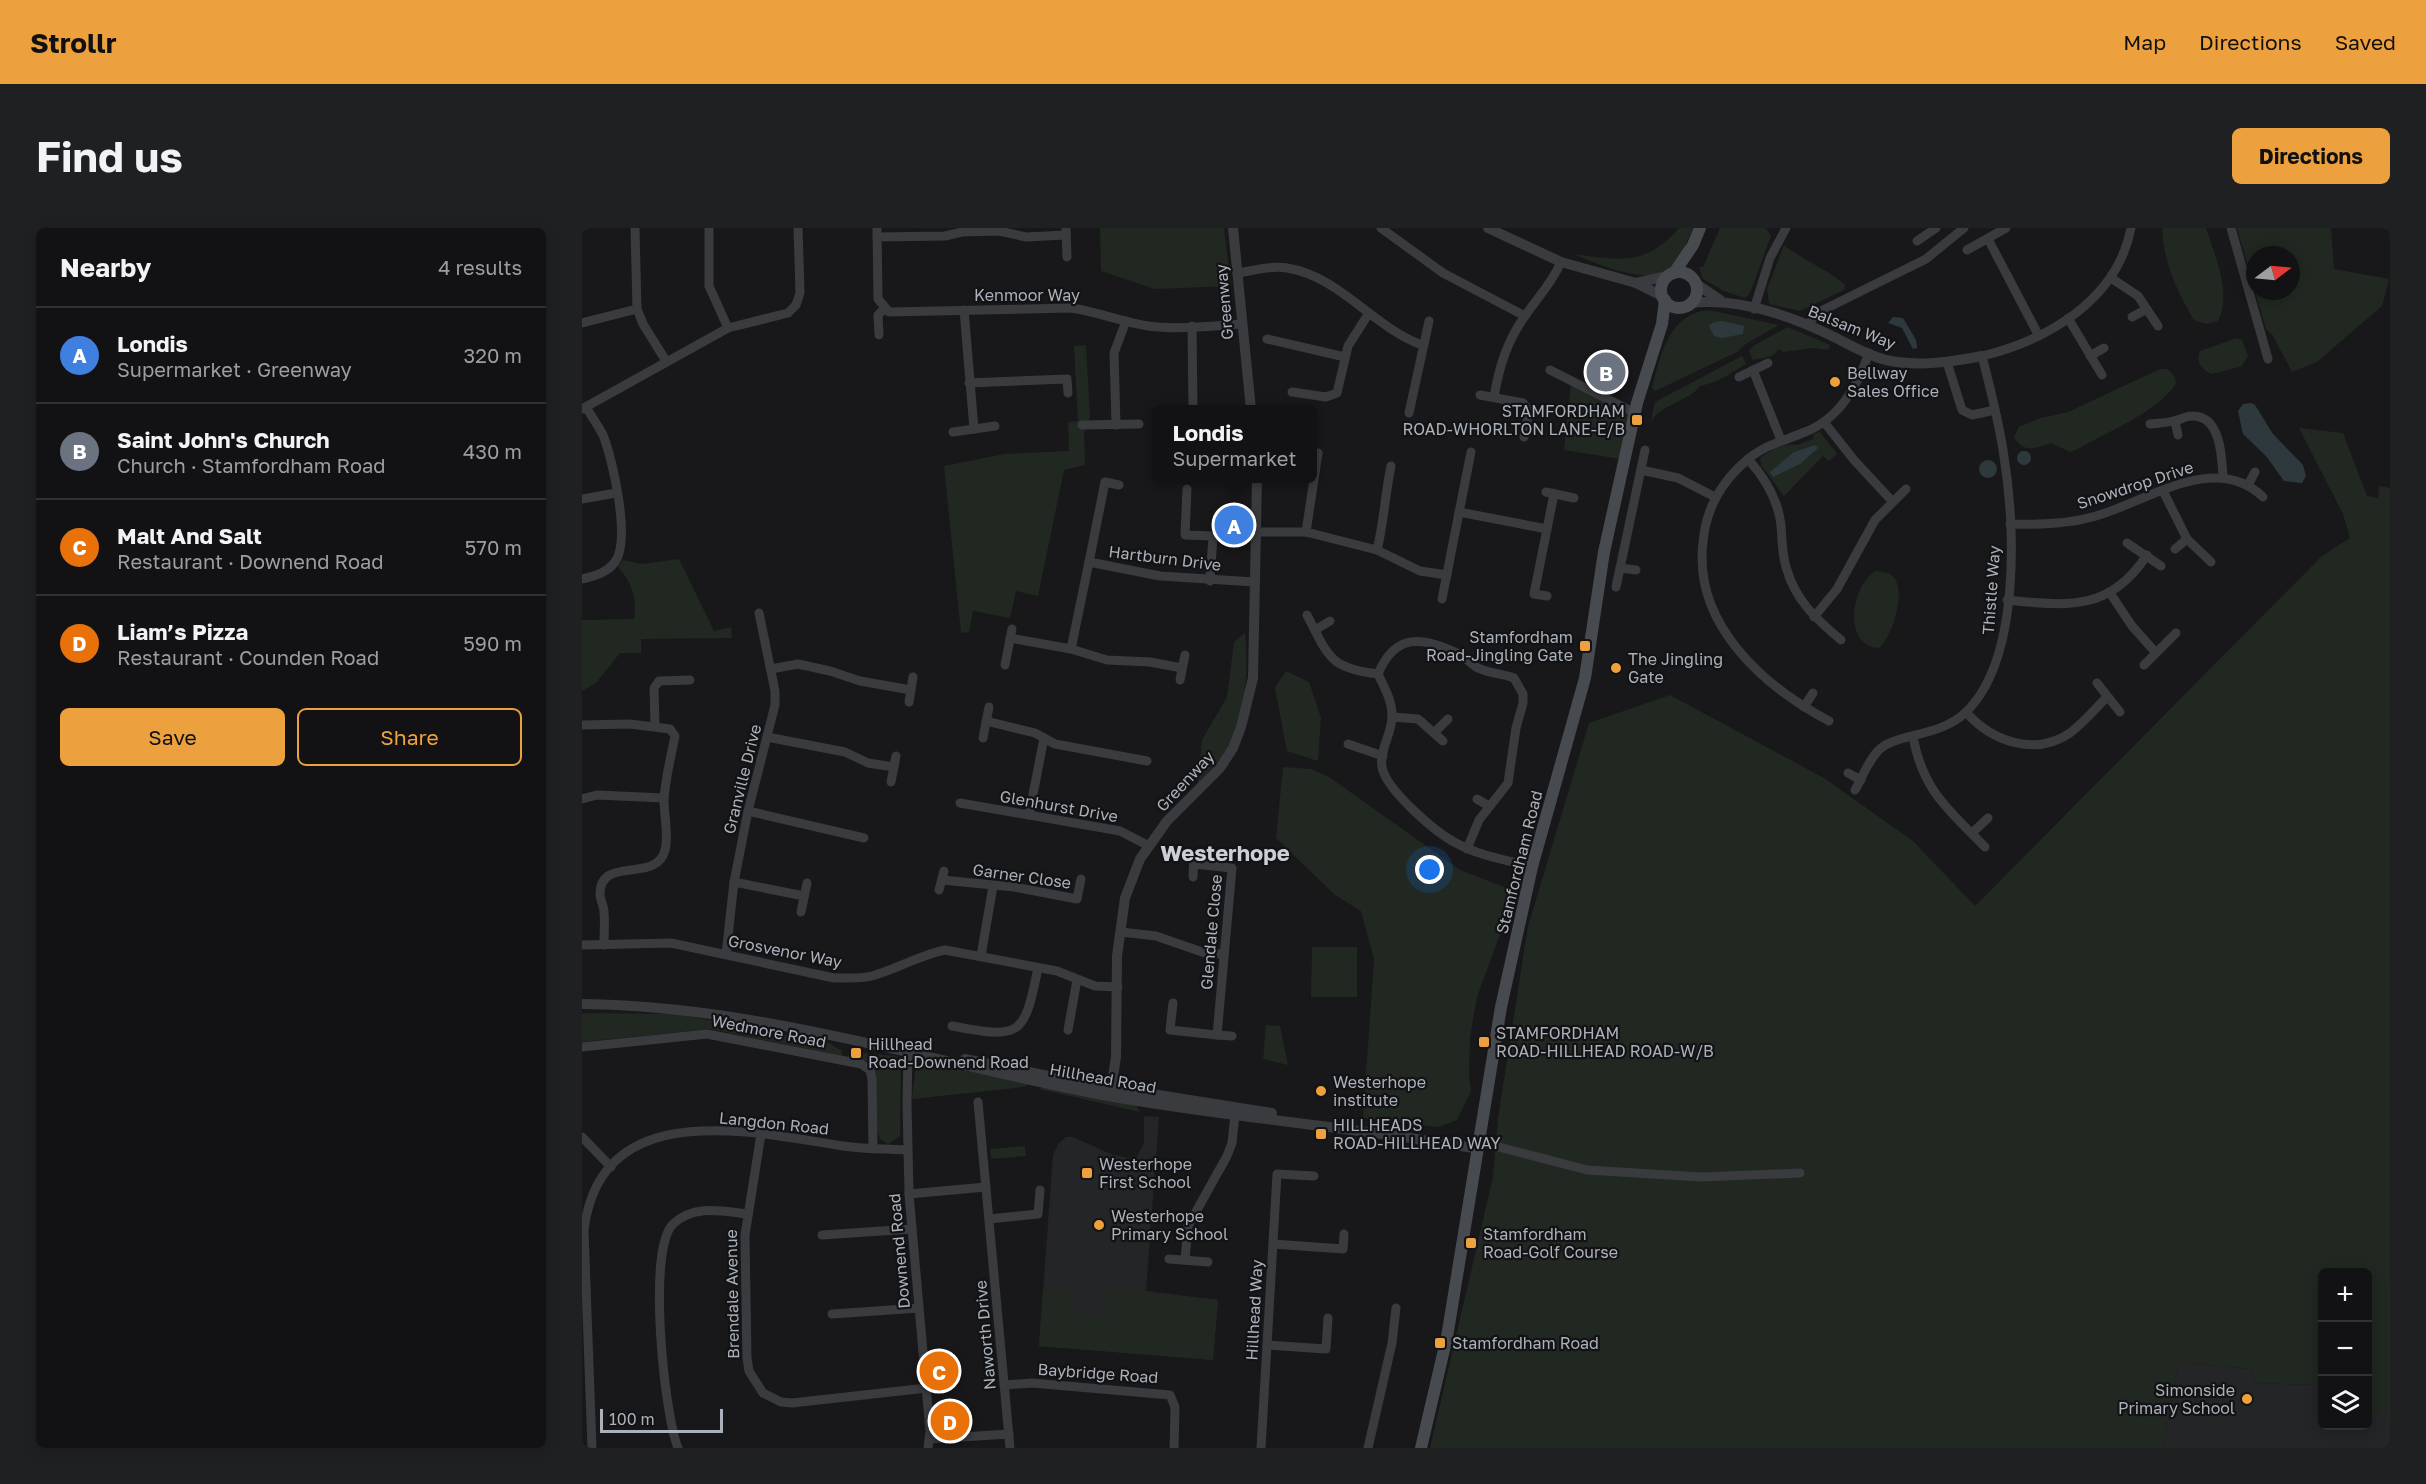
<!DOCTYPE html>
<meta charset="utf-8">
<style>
:root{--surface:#121214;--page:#1f2022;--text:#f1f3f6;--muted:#9c9ea0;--line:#313234;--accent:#eda13e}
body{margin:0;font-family:"Golos Text",sans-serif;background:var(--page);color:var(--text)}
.controls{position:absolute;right:18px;bottom:18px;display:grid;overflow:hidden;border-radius:9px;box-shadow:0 3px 15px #0003}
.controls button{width:54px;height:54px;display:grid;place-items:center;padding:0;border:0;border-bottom:2px solid var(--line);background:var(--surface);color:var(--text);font:30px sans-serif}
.compass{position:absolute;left:1664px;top:18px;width:54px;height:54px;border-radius:50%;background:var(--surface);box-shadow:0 3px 15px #0003;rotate:74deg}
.scale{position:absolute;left:18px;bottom:15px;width:123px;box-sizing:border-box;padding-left:6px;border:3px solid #abb1ba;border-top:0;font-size:16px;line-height:21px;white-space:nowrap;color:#abb1ba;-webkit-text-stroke:4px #131315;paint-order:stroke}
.you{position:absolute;left:848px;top:642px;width:21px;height:21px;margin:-15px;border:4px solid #fff;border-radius:50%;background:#1a73e8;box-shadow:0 0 0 9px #1a73e833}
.badge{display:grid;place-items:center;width:39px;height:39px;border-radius:50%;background:var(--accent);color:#fff;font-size:20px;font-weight:700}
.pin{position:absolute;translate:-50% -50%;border:3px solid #fff;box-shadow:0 2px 6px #0006}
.popup{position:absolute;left:570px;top:177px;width:165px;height:78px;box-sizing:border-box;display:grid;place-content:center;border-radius:9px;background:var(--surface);filter:drop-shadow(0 2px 4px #0005);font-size:20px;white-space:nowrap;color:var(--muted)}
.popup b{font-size:22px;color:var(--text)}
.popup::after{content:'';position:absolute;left:50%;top:100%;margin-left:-12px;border:12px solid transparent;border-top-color:var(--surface)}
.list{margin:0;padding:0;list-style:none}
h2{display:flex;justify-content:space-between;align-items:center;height:78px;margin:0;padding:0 24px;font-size:26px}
h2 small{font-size:20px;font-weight:400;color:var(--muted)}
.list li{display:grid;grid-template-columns:39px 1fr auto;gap:18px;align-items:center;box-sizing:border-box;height:96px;padding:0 24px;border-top:2px solid var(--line)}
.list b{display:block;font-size:22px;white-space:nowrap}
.list p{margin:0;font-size:20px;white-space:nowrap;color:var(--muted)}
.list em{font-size:20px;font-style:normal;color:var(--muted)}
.actions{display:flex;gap:12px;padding:18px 24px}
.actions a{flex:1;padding:14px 0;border:2px solid var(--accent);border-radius:9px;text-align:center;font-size:21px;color:var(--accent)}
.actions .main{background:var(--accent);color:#111}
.icon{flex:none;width:33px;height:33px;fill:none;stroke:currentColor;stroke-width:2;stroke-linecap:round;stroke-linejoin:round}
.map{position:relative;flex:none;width:1808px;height:1220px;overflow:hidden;border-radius:9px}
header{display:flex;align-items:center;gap:36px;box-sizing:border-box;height:84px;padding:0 30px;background:var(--accent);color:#111}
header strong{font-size:28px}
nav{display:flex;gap:33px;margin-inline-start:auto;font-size:21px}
.intro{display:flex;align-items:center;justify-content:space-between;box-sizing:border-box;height:144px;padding:0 36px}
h1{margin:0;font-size:42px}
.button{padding:15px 27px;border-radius:9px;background:var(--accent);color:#111;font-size:21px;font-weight:700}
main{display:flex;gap:36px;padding:0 36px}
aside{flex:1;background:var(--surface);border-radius:9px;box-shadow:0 3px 15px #0003}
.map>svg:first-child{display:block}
</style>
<header>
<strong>Strollr</strong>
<nav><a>Map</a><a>Directions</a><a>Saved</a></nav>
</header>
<div class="intro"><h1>Find us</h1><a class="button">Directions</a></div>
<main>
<aside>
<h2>Nearby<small>4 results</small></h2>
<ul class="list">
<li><span class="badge" style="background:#3f7fe0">A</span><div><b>Londis</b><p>Supermarket · Greenway</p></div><em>320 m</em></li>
<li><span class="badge" style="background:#6b7280">B</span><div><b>Saint John's Church</b><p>Church · Stamfordham Road</p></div><em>430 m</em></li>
<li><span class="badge" style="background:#e8710a">C</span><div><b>Malt And Salt</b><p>Restaurant · Downend Road</p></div><em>570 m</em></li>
<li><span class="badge" style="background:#e8710a">D</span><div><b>Liam’s Pizza</b><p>Restaurant · Counden Road</p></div><em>590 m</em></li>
</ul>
<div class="actions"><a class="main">Save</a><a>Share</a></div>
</aside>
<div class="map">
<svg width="1808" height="1220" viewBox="0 0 1808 1220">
<rect width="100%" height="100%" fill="#18181a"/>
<g fill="#242527">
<polygon points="562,888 577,889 564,1063 636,1072 631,1132 457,1118 471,927 476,916 484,909 491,909 529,926 553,932 562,915"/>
<polygon points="1597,1134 1670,1141 1673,1155 1740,1157 1740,1198 1786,1198 1786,1186 1808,1186 1808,1220 1581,1220"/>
</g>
<g fill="#202821">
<polygon points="518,0 642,0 649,58 573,61 519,43"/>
<path d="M1097 0H1111C1105 13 1099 31 1088 40 1065 59 1014 35 991 26 1038 32 1063 39 1097 0Z"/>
<polygon points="1138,0 1184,0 1189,8 1168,65 1163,70 1142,63 1121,51 1117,39 1121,39"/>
<path d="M1580 0H1624C1633 28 1650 65 1636 93L1624 96 1612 92C1595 63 1581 33 1580 0Z"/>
<polygon points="1655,0 1749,0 1752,41 1807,51 1800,78 1735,134 1710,144 1690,106 1684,101 1673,63 1709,63 1709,27 1673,27 1673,63"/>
<path d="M1202 17C1221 32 1245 41 1263 57L1262 62 1218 83 1187 76 1185 61Z"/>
<path d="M1127 82 1197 97 1165 115 1155 124 1073 163 1070 160C1078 127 1088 85 1127 82Z"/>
<polygon points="1206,99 1248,117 1246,122 1232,120 1201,124 1197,121 1190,128 1171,132 1167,123 1171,118"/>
<path d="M1655 110 1660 112 1666 128 1660 138 1630 146C1620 142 1613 134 1618 123Z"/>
<polygon points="504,117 508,189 502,204 503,237 482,242 456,368 434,363 428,390 391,383 387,404 379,405 362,238 422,226 487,223 486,194 496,193 492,118"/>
<path d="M1160 128 1164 136C1147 146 1138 154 1118 158 1106 174 1081 175 1069 193L1073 174Z"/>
<path d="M1578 141H1585L1592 148 1594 156C1571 187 1526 203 1494 222L1488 224 1469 215C1455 220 1441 226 1432 209L1437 199 1459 190 1486 184Z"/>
<polygon points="989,155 1043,183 1047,189 1039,231 982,222"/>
<polygon points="1717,200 1761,205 1785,268 1796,270 1797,258 1808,260 1808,1186 1786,1186 1786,1044 1740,1044 1740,1157 1673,1155 1670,1141 1597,1134 1581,1220 848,1220 911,949 916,890 946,698 1007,495 1088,467 1242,550 1331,613 1393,678 1740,328 1768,310 1761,286"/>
<path d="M1238 204 1255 226 1247 233 1241 228 1202 268 1179 237 1178 230C1188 223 1203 214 1215 217L1231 211 1232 206Z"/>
<path d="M97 331 132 403 149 399 150 410 59 411V425H38L14 455 0 463V392L52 391C55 370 50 354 36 339L41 332 60 336Z"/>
<path d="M1294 343C1298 344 1304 344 1308 346 1327 357 1311 409 1297 420 1260 418 1269 356 1294 343Z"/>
<path d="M663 405C666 443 665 489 644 523 636 535 625 545 616 555L620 512 645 469 652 414Z"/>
<polygon points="704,443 727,454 739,490 736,533 705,523 693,460"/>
<polygon points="701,539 729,541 747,549 878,642 930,662 925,687 895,769 888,809 887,848 889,863 875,892 856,899 781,890 792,731 779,683 753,667 694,610"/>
<polygon points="730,719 775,719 775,769 729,769"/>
<polygon points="0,785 95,786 247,815 260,823 260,828 128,801 0,814"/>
<polygon points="684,797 698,798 706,837 681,831"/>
<polygon points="267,824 314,828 319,832 318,908 306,916 298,911 294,900 292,840 286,834 266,829"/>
<polygon points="342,835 449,855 442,859 330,871 334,838"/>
<polygon points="464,858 552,874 558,884 457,861"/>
<polygon points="443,918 444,928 409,931 408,921"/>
<path d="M525 1061 636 1072 631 1132 457 1118 461 1062 487 1064C488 1084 506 1089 523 1090Z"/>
</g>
<g fill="#2e393e">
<polygon points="1311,89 1321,90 1334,112 1335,120 1331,121 1320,100 1306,95"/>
<polygon points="1140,93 1162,98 1161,106 1140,110 1132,108 1127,98 1132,94"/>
<polygon points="1669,175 1673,177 1691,206 1721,237 1724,248 1720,255 1702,253 1684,228 1661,206 1656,183 1661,176"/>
<polygon points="1233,217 1236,220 1218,236 1191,249 1188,244 1212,224"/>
<circle cx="1442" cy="230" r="7"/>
<circle cx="1406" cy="241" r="9"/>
</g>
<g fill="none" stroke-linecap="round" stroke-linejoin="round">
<g stroke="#393b3f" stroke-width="9">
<polyline points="53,0 55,81 61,96 84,133"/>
<polyline points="127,0 127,58 146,100"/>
<path d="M295 0 296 71 307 84 489 80C517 84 539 94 566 98 596 102 629 98 659 96"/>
<polyline points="484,0 485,29"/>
<polyline points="799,0 861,45 943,88"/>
<polyline points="1649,0 1686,131"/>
<polyline points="295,9 363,8 380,4 417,3 444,9 484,7"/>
<polyline points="1406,11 1457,108"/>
<polyline points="1335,13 1354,0"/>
<polyline points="1385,22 1424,0"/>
<path d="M655 45C670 43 690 37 705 40 757 48 791 99 840 117"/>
<polyline points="1529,50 1556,68 1576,98"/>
<polyline points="1172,81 1188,30 1204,0"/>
<polyline points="382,82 392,201"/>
<polyline points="1550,89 1565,81"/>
<polyline points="1486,90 1520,147"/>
<polyline points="0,95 55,81"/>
<polyline points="1226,97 1235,85 1344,31 1382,0"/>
<polyline points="610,98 611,182"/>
<polyline points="297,107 296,87 302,81"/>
<polyline points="685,111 763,129"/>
<polyline points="1508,128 1522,120"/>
<polyline points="1365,134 1380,182 1390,187 1413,182"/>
<polyline points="968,142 1053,185"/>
<polyline points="1171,142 1199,212"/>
<polyline points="1157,149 1186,135"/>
<polyline points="387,155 485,151 486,165"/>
<polyline points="710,164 744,169 755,165 766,118 787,85"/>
<polyline points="898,167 941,175 947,183 942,209"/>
<path d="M912 169C917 139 925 113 943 88 956 69 970 55 979 34"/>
<polyline points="0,181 146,100 206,85 214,77 218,65 216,0"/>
<polyline points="827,185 847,93"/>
<polyline points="1593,193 1596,207"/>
<polyline points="1242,194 1272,232 1310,273"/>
<path d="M1568 196C1576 195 1584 195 1592 193 1598 192 1603 188 1610 188 1639 187 1640 230 1641 250"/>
<polyline points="500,197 557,196"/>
<polyline points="534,197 532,125 544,93"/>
<polyline points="371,204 413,198"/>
<path d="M1166 231C1183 250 1196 271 1199 297 1200 311 1200 325 1204 339 1213 372 1234 391 1259 412"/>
<polyline points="1059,242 1096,250 1133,269"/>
<polyline points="1666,257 1673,244"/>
<polyline points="605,261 603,307 631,308 628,353"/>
<polyline points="1581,263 1605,311 1629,334"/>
<polyline points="964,264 992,270"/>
<polyline points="0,271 34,265"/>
<polyline points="877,284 965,301"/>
<path d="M1428 296C1457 297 1487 296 1514 288 1566 273 1633 223 1681 269"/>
<polyline points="675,304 724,304 795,322 838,343 865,347"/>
<polyline points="724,304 736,225"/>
<polyline points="1545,315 1579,338"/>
<polyline points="1593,321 1605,311"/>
<path d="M795 322C802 294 803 266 809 238"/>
<polyline points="507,334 523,254 537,257"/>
<polyline points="1038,340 1054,342"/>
<path d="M0 351C12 348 25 345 33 334 49 312 31 232 21 207 16 197 9 188 4 179"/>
<polyline points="1034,359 1063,222"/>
<polyline points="1528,365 1550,398 1574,425"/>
<polyline points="965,368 952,366 972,266"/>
<polyline points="860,371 889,224"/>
<path d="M1425 372C1485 378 1528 384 1565 327"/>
<path d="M725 387C747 429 747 440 796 446"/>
<polyline points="1232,389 1255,361 1293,292 1324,261"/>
<polyline points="733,402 748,393"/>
<polyline points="428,410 489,421 525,432 568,434 600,440"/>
<polyline points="489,421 507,334 578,348 673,354"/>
<polyline points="423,437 430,401"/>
<polyline points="1562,437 1594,405"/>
<polyline points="189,441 216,436 248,443 278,453 329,462"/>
<polyline points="598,452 603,427"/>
<polyline points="1515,455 1538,484"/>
<polyline points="327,474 331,449"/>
<polyline points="1222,479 1231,465"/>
<path d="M1384 484C1409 513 1453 529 1488 505 1501 495 1513 481 1525 469"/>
<polyline points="810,489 836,491 861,513"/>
<polyline points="404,493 453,505 473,516 565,533"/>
<path d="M1247 493C1181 458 1111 396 1121 314 1124 280 1139 254 1165 232 1182 217 1202 213 1223 204 1257 191 1275 159 1287 125"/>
<path d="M0 497 48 496 88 501 93 508C89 529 83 551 82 572 82 587 87 608 83 622 75 656 18 627 18 666 18 672 22 678 22 684 23 695 22 706 22 717"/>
<polyline points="73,498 72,460 77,453 108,452"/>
<polyline points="852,505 866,491"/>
<polyline points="185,509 263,524 286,535 312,539"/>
<path d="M1331 509C1341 563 1367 582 1403 619"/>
<polyline points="401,510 407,479"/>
<polyline points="766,516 801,528"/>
<polyline points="1266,545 1279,552"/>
<polyline points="309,554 314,528"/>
<path d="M1273 562C1280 550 1286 533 1296 523 1312 505 1356 510 1383 485 1440 431 1433 294 1421 222 1416 190 1408 159 1400 128 1466 112 1535 72 1549 0"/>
<polyline points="0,571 15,567 82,570"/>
<polyline points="895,571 907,578"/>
<polyline points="378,575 538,603 567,618"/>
<polyline points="166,583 282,610"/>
<polyline points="447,587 462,510"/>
<polyline points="1390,605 1406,590"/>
<path d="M885 621 897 592 926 555 934 500 941 475V466L932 450C921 446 906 445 896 440 889 436 884 430 877 426 840 408 813 405 796 446 802 459 811 474 810 489 810 505 797 523 800 539 804 562 855 606 876 616 898 628 926 632 950 639"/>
<polyline points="611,649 612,626"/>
<polyline points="360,652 432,659 495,671 499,651"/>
<polyline points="152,654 222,668"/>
<polyline points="357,662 362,643"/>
<polyline points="219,684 225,655"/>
<polyline points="539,704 574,708 623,725 642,726"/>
<path d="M0 717 89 715 252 750C265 750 278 751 290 748 316 741 337 727 363 722L475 743 513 758 536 759"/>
<polyline points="144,726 152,654 166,583 193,477 193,463 177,385"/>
<polyline points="399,728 411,658"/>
<polyline points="591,775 588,802 635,807 650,640 612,636"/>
<path d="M370 798C439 811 442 809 456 740"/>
<polyline points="486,802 495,752"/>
<polyline points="635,807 650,808"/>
<polyline points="0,819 125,806 279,836 288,842 290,851 291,921"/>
<polyline points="326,824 325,874 327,966 348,1203 346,1220"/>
<polyline points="396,874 428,1220"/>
<polyline points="179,906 163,1007 165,1130 167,1143 181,1165 199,1174 210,1175 345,1160"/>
<polyline points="0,909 29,939"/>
<polyline points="898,914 1005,942 1119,949 1218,945"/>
<polyline points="327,966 404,959"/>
<polyline points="407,991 456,986 458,962"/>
<polyline points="240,1007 330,1001"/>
<polyline points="691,1016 761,1021 762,1006"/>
<polyline points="587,1031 626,1034"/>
<polyline points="603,1032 606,998 645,928 650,915 653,886"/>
<polyline points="250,1086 337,1080"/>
<polyline points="685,1117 744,1121 746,1090"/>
<polyline points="422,1157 450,1155 588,1167 593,1179 592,1220"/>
<polyline points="348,1211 427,1206"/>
<path d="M10 1220 2 1002C19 867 169 904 261 918 282 921 304 921 325 922"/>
<path d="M96 1220C82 1185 65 1022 91 996 112 976 140 983 165 986"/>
<polyline points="679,1220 695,946 732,948"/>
<polyline points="786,1220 810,1115 814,1080"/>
</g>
<g stroke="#393b3f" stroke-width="10">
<polyline points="651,0 669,182"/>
<polyline points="906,0 979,34 1054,55 1080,68"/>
<polyline points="1054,55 1085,48"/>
<polyline points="1113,55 1138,72"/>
<path d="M1109 75C1154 70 1204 86 1246 106 1265 115 1284 127 1304 132 1336 139 1369 134 1400 128"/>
<path d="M0 776C180 778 350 835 526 868 649 890 774 899 897 921"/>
<polyline points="383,831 501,855 690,885"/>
<polyline points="528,868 534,829 535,728 543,670 558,631 585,593 638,540 651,520 659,499 671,450 675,250"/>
</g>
<g stroke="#474a4f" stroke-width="12">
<circle cx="1097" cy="62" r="18"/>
<polyline points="1092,45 1111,17 1118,0"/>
<polyline points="839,1220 865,1109 919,779 950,639 1003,450 1022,324 1055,175 1080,96 1083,72"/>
</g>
</g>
<g fill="#eda13e" stroke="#131315" stroke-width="2">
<circle cx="1253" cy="154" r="6"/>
<rect x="1049" y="186" width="12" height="12" rx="3"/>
<rect x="997" y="412" width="12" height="12" rx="3"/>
<circle cx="1034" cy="440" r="6"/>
<rect x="896" y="808" width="12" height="12" rx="3"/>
<rect x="268" y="819" width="12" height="12" rx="3"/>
<circle cx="739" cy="863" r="6"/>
<rect x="733" y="900" width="12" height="12" rx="3"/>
<rect x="499" y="939" width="12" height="12" rx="3"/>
<circle cx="517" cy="997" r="6"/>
<rect x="883" y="1009" width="12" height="12" rx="3"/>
<rect x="852" y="1109" width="12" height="12" rx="3"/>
<circle cx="1665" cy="1171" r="6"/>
</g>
<g text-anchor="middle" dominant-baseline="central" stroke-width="4.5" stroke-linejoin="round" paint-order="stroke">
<g font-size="16" fill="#abb1ba" stroke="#131315">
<text x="445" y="67">Kenmoor Way</text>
<text transform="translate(642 74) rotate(-95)">Greenway</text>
<text transform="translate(1270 99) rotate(22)">Balsam Way</text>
<text transform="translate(1553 257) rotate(-18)">Snowdrop Drive</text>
<text transform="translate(583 330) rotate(7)">Hartburn Drive</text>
<text transform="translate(1409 362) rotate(-86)">Thistle Way</text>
<text transform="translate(160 551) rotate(-76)">Granville Drive</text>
<text transform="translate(603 553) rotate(-47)">Greenway</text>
<text transform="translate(477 578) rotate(10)">Glenhurst Drive</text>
<text transform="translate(937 634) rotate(-76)">Stamfordham Road</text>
<text transform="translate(440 648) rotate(8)">Garner Close</text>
<text transform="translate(629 704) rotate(-85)">Glendale Close</text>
<text transform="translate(203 723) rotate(11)">Grosvenor Way</text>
<text transform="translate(187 803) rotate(11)">Wedmore Road</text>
<text transform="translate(521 850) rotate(10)">Hillhead Road</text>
<text transform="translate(192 895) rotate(6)">Langdon Road</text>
<text transform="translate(317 1023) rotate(-95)">Downend Road</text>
<text transform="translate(150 1066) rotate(-91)">Brendale Avenue</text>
<text transform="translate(672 1082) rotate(-87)">Hillhead Way</text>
<text transform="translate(403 1107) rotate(-95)">Naworth Drive</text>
<text transform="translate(516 1145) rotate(4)">Baybridge Road</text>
</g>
<g font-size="16" fill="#abb1ba" stroke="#131315" text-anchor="start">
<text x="1265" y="145">Bellway<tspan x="1265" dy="18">Sales Office</tspan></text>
<text x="1043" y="183" text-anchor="end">STAMFORDHAM<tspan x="1043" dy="18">ROAD-WHORLTON LANE-E/B</tspan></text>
<text x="991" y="409" text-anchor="end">Stamfordham<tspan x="991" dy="18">Road-Jingling Gate</tspan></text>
<text x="1046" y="431">The Jingling<tspan x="1046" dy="18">Gate</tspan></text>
<text x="914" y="805">STAMFORDHAM<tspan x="914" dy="18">ROAD-HILLHEAD ROAD-W/B</tspan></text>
<text x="286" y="816">Hillhead<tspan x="286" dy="18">Road-Downend Road</tspan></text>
<text x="751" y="854">Westerhope<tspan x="751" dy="18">institute</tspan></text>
<text x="751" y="897">HILLHEADS<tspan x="751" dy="18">ROAD-HILLHEAD WAY</tspan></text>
<text x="517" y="936">Westerhope<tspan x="517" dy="18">First School</tspan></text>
<text x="529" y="988">Westerhope<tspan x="529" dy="18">Primary School</tspan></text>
<text x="901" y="1006">Stamfordham<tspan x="901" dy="18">Road-Golf Course</tspan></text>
<text x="870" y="1115">Stamfordham Road</text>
<text x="1653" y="1162" text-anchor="end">Simonside<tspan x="1653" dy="18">Primary School</tspan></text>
</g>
<g font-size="22" font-weight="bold" fill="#cccfd6" stroke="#131315">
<text x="643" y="624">Westerhope</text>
</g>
</g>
</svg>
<div class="controls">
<button>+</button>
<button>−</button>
<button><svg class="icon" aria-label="layers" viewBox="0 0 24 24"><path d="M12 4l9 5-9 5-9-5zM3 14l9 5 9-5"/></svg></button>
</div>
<svg class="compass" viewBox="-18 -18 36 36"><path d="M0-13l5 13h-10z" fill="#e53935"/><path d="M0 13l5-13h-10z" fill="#9c9ea0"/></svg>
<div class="scale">100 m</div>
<div class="you"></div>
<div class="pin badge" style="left:652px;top:297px;background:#3f7fe0">A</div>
<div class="popup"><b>Londis</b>Supermarket</div>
<div class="pin badge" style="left:1024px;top:144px;background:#6b7280">B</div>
<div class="pin badge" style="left:357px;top:1143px;background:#e8710a">C</div>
<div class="pin badge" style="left:368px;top:1193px;background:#e8710a">D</div>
</div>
</main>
